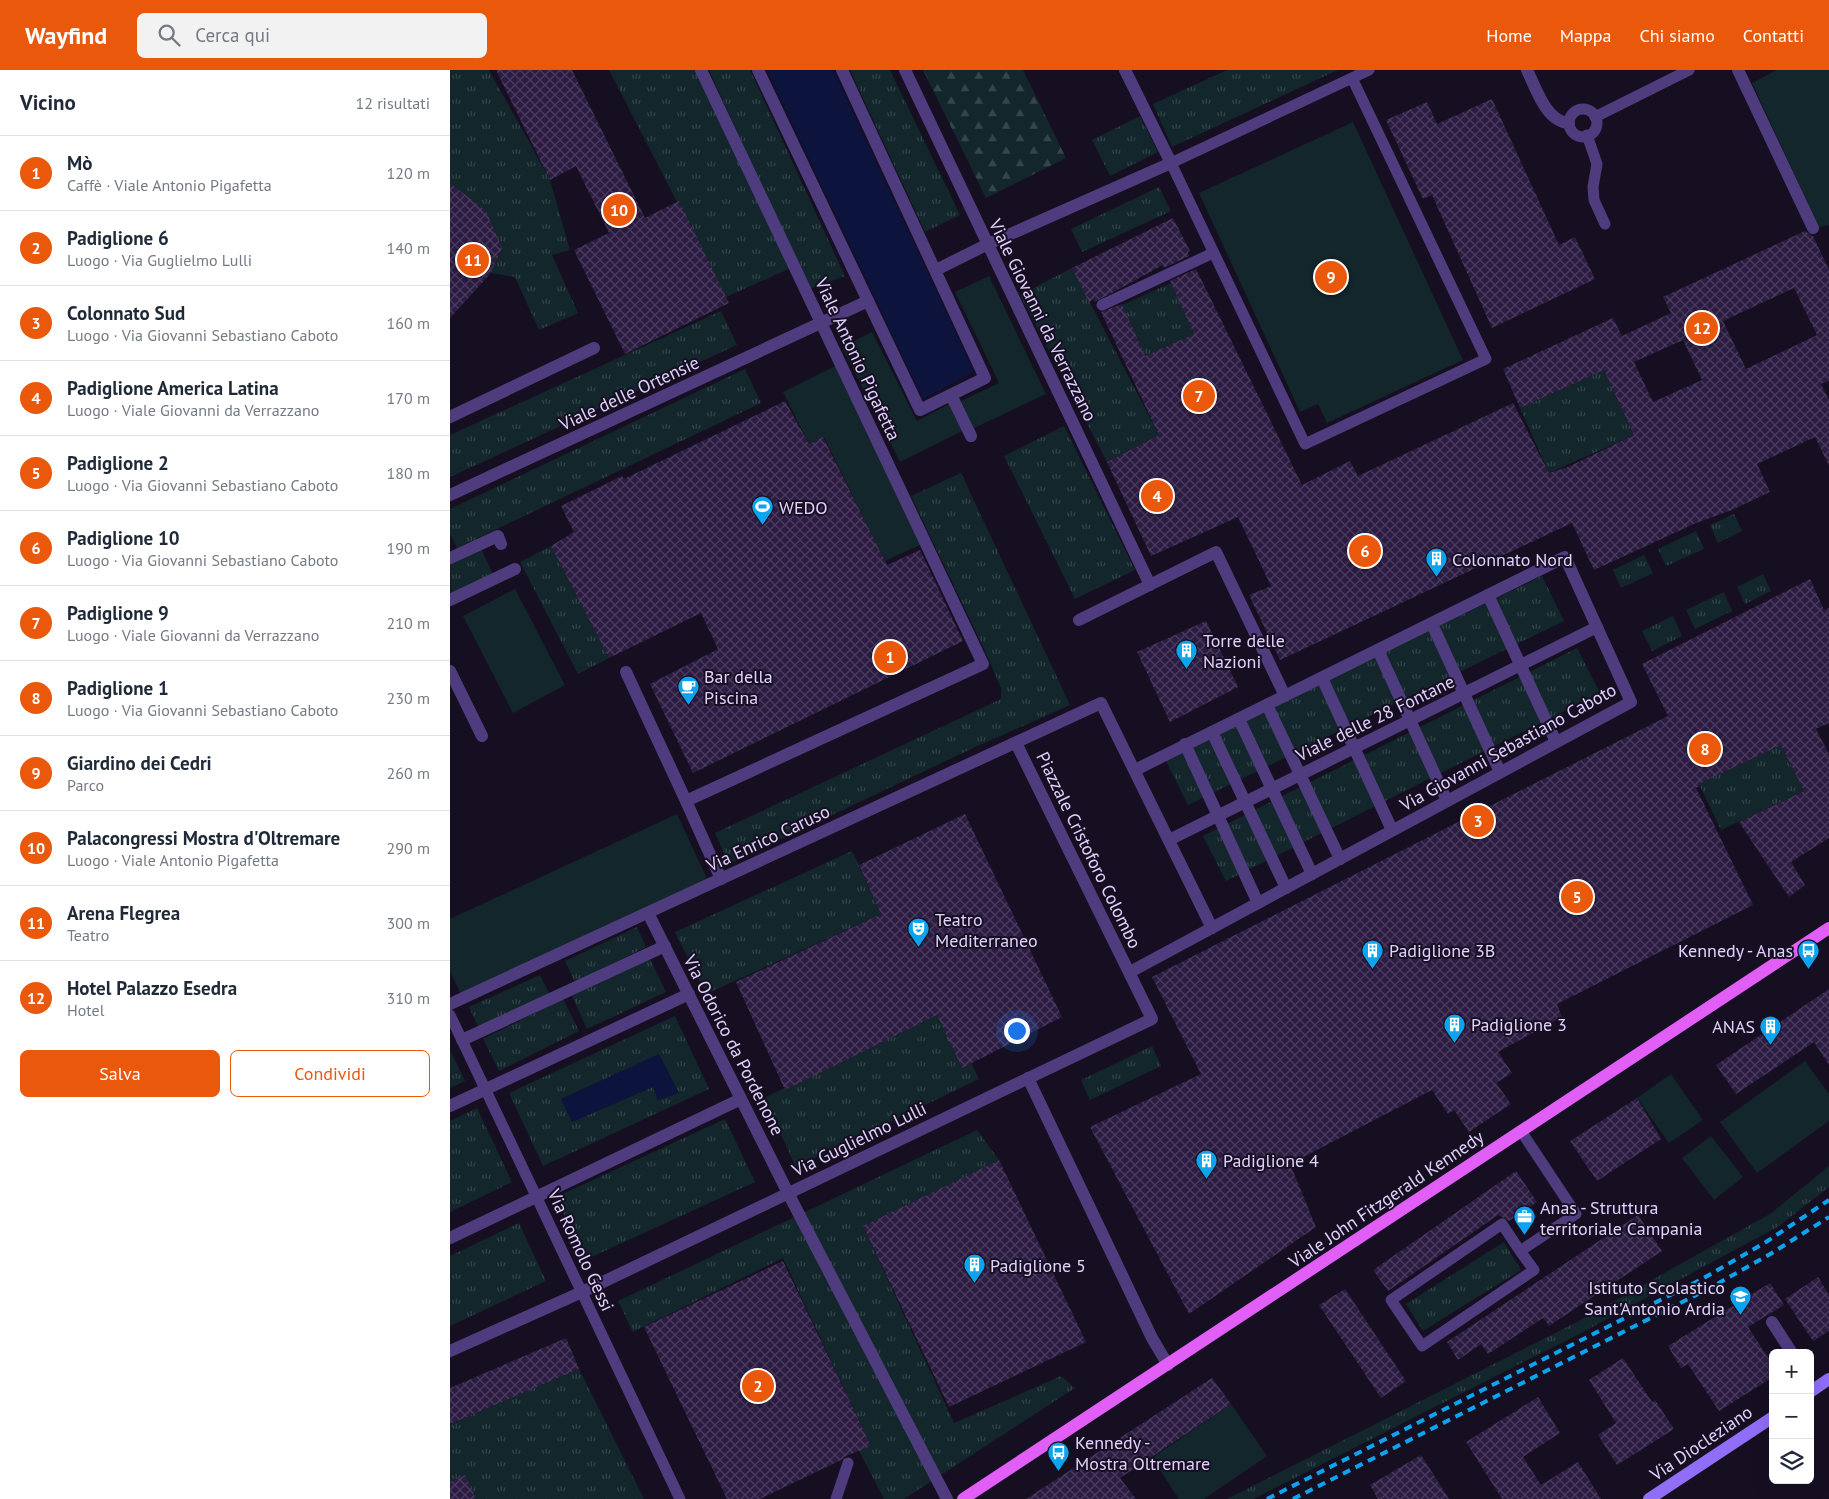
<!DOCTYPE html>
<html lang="it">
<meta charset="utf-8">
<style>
:root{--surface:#fff;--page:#f2f2f3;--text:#1f2937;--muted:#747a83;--line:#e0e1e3;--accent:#ea580c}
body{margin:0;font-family:"PT Sans",sans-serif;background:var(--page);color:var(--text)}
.controls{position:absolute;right:15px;bottom:15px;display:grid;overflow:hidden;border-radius:8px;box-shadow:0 5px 20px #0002}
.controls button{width:45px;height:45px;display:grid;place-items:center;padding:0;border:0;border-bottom:1px solid var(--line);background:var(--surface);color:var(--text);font:25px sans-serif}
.you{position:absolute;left:566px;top:960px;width:18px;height:18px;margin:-12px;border:4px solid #fff;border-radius:50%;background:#1a73e8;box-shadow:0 0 0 8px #1a73e833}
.badge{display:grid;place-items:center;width:32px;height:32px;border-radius:50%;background:var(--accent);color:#fff;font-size:16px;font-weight:700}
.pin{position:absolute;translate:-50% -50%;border:2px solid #fff;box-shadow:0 1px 5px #0006}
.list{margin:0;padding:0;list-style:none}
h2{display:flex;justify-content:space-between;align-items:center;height:65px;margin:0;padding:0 20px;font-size:21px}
h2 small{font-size:16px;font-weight:400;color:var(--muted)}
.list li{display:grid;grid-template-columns:32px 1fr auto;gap:15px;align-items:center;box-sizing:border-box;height:75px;padding:0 20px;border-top:1px solid var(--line)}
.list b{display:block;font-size:19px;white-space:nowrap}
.list p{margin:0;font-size:16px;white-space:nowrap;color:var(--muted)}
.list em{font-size:16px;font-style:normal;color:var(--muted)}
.actions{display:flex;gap:10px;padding:15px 20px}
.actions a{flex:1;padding:11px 0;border:1px solid var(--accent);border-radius:8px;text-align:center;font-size:18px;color:var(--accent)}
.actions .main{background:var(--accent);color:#fff}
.icon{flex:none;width:28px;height:28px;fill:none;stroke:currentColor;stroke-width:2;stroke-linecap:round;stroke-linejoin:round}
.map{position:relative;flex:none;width:1379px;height:1429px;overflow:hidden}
header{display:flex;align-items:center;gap:30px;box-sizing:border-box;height:70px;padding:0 25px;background:var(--accent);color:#fff}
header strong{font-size:24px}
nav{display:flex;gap:28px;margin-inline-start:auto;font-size:18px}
.search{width:350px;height:45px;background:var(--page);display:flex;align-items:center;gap:12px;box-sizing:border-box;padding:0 18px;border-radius:8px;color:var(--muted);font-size:19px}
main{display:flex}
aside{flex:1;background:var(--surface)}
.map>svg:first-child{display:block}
</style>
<header>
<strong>Wayfind</strong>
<div class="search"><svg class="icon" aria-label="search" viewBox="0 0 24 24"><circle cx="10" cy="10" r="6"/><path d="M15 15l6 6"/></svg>Cerca qui</div>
<nav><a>Home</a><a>Mappa</a><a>Chi siamo</a><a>Contatti</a></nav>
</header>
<main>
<aside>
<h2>Vicino<small>12 risultati</small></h2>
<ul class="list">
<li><span class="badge">1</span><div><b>Mò</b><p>Caffè · Viale Antonio Pigafetta</p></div><em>120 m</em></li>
<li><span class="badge">2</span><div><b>Padiglione 6</b><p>Luogo · Via Guglielmo Lulli</p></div><em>140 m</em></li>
<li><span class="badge">3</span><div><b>Colonnato Sud</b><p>Luogo · Via Giovanni Sebastiano Caboto</p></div><em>160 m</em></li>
<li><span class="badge">4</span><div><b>Padiglione America Latina</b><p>Luogo · Viale Giovanni da Verrazzano</p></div><em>170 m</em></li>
<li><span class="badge">5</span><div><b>Padiglione 2</b><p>Luogo · Via Giovanni Sebastiano Caboto</p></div><em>180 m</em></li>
<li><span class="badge">6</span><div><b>Padiglione 10</b><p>Luogo · Via Giovanni Sebastiano Caboto</p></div><em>190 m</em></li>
<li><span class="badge">7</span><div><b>Padiglione 9</b><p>Luogo · Viale Giovanni da Verrazzano</p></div><em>210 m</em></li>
<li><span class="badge">8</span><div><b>Padiglione 1</b><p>Luogo · Via Giovanni Sebastiano Caboto</p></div><em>230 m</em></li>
<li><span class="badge">9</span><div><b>Giardino dei Cedri</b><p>Parco</p></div><em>260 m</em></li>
<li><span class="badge">10</span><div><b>Palacongressi Mostra d'Oltremare</b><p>Luogo · Viale Antonio Pigafetta</p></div><em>290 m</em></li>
<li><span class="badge">11</span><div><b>Arena Flegrea</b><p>Teatro</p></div><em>300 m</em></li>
<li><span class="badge">12</span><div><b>Hotel Palazzo Esedra</b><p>Hotel</p></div><em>310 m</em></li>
</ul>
<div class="actions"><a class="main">Salva</a><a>Condividi</a></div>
</aside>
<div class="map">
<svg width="1379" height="1429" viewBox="0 0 1379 1429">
<defs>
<pattern id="grass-tufts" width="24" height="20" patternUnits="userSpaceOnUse" patternTransform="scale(1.25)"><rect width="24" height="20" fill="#12262b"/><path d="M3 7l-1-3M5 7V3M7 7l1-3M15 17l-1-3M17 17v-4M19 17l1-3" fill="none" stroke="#34454b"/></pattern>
<pattern id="forest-firs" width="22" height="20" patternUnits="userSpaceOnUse" patternTransform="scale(1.25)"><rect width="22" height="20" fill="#12262b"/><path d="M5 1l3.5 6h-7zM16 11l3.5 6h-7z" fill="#34454b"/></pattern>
<pattern id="building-cross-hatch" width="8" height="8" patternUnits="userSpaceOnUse" patternTransform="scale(1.25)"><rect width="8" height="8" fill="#2c1c42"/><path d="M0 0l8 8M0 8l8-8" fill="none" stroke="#4a3c5e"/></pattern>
</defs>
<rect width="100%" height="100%" fill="#160f22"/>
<g fill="url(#grass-tufts)">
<polygon points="0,0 39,0 100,110 120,180 102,185 128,243 89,260 65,207 41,203 52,178 0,113"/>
<polygon points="159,0 253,0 335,168 259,0 300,0 395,206 359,219 348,195 276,227"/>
<polygon points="400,0 440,0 510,145 475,162"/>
<polygon points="777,0 888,0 722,77 703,34"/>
<polygon points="690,46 708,82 660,106 642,70"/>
<polygon points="709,117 721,141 632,182 621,159"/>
<polygon points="622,198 709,365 657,392 570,225"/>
<polygon points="721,213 744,264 695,286 672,235"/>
<polygon points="271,241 287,275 0,407 0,365"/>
<polygon points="295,299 311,333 7,478 0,464 0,439"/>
<polygon points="1154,300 1184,365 1099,403 1070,338"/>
<polygon points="614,356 685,500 625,529 554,386"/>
<polygon points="511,403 620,635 521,679 279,794 265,763 551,629 551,618 536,583 461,426"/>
<polygon points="1284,444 1292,461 1268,473 1260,455"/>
<polygon points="1246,461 1254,479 1216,496 1208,479"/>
<polygon points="101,476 159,588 128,604 70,492"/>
<polygon points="30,477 43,504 1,524 0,492"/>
<polygon points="1194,485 1203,503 1171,518 1163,500"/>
<polygon points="1313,504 1321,521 1295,534 1287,517"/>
<polygon points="1092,506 1114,551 738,735 715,689"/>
<polygon points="1274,522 1282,541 1245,559 1236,540"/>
<polygon points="1223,546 1232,566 1202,581 1192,561"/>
<polygon points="1127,578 1150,623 776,811 753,766"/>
<polygon points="1331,675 1354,721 1271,760 1249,714"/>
<polygon points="402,781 431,844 256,924 225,862"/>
<polygon points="187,857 196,877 125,912 115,891"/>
<polygon points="200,889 216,922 137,959 122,926"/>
<polygon points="90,905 101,927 29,959 19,937"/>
<polygon points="113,929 129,961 49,1001 33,969"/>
<polygon points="487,945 512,997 521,993 529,1009 346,1097 314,1028"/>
<polygon points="225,946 259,1019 93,1096 59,1023"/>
<polygon points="702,976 711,996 640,1030 631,1010"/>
<polygon points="0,980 15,1011 0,1018"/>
<polygon points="27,1038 62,1112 0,1142 0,1051"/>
<polygon points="275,1049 305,1112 135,1190 106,1127"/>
<polygon points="527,1060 549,1090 413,1156 504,1353 611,1306 625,1318 454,1429 434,1429 408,1379 421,1376 333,1188 183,1262 168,1231"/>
<polygon points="1379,1096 1379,1117 1329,1156 1133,1262 803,1429 777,1429 1125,1253 1320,1144"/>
<polygon points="69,1153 96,1211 0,1256 0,1186"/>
<polygon points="1054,1172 1071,1200 973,1261 956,1234"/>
<polygon points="129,1299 194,1429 26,1429 0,1412 0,1354"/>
</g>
<polygon fill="url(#forest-firs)" points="473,0 573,0 616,88 536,128"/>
<g fill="#12262b">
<polygon points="1327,0 1379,0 1379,155 1369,157 1302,13"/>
<polygon points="903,52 1013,290 877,353 868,334 850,342 749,123"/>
<polygon points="539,206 596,324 524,358 511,331 549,313 505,222"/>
<polygon points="422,262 467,351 499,334 512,361 450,392 392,277"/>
<polygon points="385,296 470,475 435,491 374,367 359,374 333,322"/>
<polygon points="65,519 115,615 63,643 13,546"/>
<polygon points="227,744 259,813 12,927 0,901 0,849"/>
<polygon points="1355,991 1379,1024 1379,1051 1307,1103 1270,1052"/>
<polygon points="1221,1004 1253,1050 1219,1073 1187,1028"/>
<polygon points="1261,1066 1293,1107 1264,1130 1232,1088"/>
<polygon points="781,1334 817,1386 754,1429 729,1429 702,1388"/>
</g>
<g fill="#0c133d">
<polygon points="317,0 383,0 524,302 473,329"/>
<polygon points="209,984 229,1023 208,1030 203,1017 122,1052 111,1029"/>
</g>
<g fill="url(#building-cross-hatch)" fill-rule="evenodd">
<polygon points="46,0 122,0 195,148 229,131 279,233 175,284 124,180 159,163 126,96 100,110"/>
<polygon points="1042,29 1109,175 1125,167 1145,209 1042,258 982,125 973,129 936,50 977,32 987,54"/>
<polygon points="0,113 36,141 52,178 41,203 0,248"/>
<polygon points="723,148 740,181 738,182 739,186 714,198 713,195 645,232 644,229 639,232 622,198"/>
<path d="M1355 161 1363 166 1379 200V311L1371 314 1379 330V396L1365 367 1307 394 1320 422 1282 440 1246 453 1144 500 1122 453 830 590 799 525 821 516 788 447 701 486 657 392 709 365 651 242 672 234 695 286 744 264 720 211 746 199 852 415 900 391 908 406 1063 333 1099 403 1118 397 1184 365 1154 300 1070 338 1053 299 1163 248 1172 266 1221 243 1213 227ZM1344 218 1367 265 1296 299 1273 251ZM1233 270 1252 310 1203 332 1184 292Z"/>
<polygon points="335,331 359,374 373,367 437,495 470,480 513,571 243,703 200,614 268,579 251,543 159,588 101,476 124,462 111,436 172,406 174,409"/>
<polygon points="1360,509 1374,540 1379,538 1379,653 1366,659 1379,684 1379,768 1341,792 1355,815 1339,827 1289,752 1354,721 1331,675 1249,714 1250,716 1246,718 1303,835 1107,934 1112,947 1048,982 1062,1003 1046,1013 1061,1034 1019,1062 1004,1040 998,1044 982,1020 840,1094 866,1157 739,1244 640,1057 751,1004 702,907 1218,646 1192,594"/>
<polygon points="756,551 788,617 720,652 687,582"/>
<polygon points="515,744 612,947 512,998 487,945 335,1020 286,912 431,844 409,795"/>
<polygon points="1379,919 1379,995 1364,972 1286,1024 1266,995"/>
<polygon points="1187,1028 1211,1069 1147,1111 1120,1071"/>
<polygon points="549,1090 636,1272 499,1337 413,1156"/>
<polygon points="1066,1101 1087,1132 1059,1151 1048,1145 938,1221 923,1200"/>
<polygon points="1188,1145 1212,1181 1099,1256 1093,1248 1038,1284 1031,1274 1008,1290 997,1272"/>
<polygon points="333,1191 421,1376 396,1386 391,1390 310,1429 277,1429 194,1257"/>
<polygon points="1368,1207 1379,1225 1379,1261 1363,1271 1335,1229"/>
<polygon points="1320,1213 1334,1235 1298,1257 1323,1295 1323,1307 1269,1341 1238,1294 1231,1298 1218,1276"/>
<polygon points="895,1219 956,1311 931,1328 869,1235"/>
<polygon points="116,1268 129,1299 0,1354 0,1318"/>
<polygon points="1173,1288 1202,1332 1205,1330 1224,1359 1167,1395 1148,1365 1166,1353 1139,1310"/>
<polygon points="762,1308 781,1334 670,1408 686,1429 576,1429"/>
<polygon points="1088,1327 1110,1363 1073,1387 1091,1415 1128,1392 1151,1429 1052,1429 1016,1372"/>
<polygon points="971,1385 999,1429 928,1429 920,1415"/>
<polygon points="15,1405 26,1429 0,1429 0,1412"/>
</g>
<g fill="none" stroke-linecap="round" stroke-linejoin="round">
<g stroke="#4e3c7e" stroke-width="11">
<polyline points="902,8 1036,289 855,374 721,93 919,0"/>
<circle cx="1133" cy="53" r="14"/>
<polyline points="1145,47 1239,0"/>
<polyline points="1137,65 1147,94 1143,117 1144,130 1155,154"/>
<polyline points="652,235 763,183"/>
<polyline points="0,945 230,1429"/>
<polyline points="1070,1181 1084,1200 972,1276 941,1230 1052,1154 1070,1181 1126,1144 1071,1061"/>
<polyline points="386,1429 398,1393"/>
</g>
<g stroke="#4e3c7e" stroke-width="12">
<polyline points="251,0 533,594 236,731 271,809"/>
<polyline points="308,0 470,340 535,308 392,0"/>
<polyline points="455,0 700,515"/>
<path d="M1077 0C1086 18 1096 52 1119 53"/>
<polyline points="1288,0 1363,158"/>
<polyline points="486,200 538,174 721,93 675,0"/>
<polyline points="501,325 521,366"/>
<polyline points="0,347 144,278"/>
<polyline points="0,425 418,231"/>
<polyline points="0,488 48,466 51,474"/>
<polyline points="1038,525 1106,672"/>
<polyline points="0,530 65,499"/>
<polyline points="629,550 766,482 835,626"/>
<polyline points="982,554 1050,702"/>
<polyline points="928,580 997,731"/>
<polyline points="0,601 32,666"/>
<polyline points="176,602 236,731"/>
<polyline points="872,608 942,760"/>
<polyline points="817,635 890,789"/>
<polyline points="789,649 862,804"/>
<polyline points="762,662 836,818"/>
<polyline points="735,674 808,833"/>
<polyline points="719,770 1147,557"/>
<polyline points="198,843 338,1123 497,1429"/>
<polyline points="680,902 1181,632 1115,487 685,700"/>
<polyline points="0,934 651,633 762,858"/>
<polyline points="12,970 215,876"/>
<polyline points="578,1008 702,1268 718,1295"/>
<polyline points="0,1036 239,924"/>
<polyline points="0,1168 291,1029"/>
<polyline points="1322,1252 1342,1283"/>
<polyline points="0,1281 132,1222 702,949 566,673"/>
</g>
<g stroke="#916ef7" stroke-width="12">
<polyline points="1360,1322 1379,1309"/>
<polyline points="1199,1429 1323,1347"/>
</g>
<polyline stroke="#e15ff7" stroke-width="12" points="513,1429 1379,858"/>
<g stroke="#0ca4ee" stroke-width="4" stroke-dasharray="8 6" stroke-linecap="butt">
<polyline points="817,1429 1254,1208 1316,1172 1379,1130"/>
<polyline points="843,1429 1260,1218 1322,1183 1379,1147"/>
</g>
</g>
<defs>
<symbol id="stadium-pin" viewBox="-11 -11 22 30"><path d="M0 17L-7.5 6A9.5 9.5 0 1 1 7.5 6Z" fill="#0ca4ee" stroke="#160f22"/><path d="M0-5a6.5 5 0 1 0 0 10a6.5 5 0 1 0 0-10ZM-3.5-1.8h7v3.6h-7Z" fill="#fff"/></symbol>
<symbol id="building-pin" viewBox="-11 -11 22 30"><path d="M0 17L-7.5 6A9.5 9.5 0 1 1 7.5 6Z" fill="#0ca4ee" stroke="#160f22"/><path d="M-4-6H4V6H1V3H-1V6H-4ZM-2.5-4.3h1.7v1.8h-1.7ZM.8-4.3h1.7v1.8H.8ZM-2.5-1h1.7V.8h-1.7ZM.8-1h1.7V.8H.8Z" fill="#fff"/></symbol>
<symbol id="cafe-pin" viewBox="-11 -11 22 30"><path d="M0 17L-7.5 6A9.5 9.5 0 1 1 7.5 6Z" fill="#0ca4ee" stroke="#160f22"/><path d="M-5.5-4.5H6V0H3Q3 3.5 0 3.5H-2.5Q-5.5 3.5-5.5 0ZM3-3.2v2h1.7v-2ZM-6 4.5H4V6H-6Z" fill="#fff"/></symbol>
<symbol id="theatre-pin" viewBox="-11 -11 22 30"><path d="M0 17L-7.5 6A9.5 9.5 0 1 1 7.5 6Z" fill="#0ca4ee" stroke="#160f22"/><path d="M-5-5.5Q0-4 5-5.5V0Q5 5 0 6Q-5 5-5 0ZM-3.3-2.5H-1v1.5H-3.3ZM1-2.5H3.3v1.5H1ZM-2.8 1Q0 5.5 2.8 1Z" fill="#fff"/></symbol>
<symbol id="bus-pin" viewBox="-11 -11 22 30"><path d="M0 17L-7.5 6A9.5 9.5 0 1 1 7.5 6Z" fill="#0ca4ee" stroke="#160f22"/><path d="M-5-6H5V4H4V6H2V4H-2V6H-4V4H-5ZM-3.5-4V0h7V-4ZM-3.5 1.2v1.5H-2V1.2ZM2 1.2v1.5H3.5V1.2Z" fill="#fff"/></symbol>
<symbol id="office-pin" viewBox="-11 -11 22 30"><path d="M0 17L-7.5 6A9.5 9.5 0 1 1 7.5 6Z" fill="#0ca4ee" stroke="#160f22"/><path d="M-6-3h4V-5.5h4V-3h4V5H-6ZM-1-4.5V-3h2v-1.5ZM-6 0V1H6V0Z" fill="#fff"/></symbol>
<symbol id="school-pin" viewBox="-11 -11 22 30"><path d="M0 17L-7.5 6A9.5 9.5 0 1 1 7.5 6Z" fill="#0ca4ee" stroke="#160f22"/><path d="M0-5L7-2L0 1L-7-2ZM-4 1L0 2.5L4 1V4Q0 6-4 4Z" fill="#fff"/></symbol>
</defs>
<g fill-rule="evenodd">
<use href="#stadium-pin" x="300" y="424" width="25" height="34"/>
<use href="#building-pin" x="974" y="476" width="25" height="34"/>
<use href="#building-pin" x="724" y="568" width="25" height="34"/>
<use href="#cafe-pin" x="226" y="604" width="25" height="34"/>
<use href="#theatre-pin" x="456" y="846" width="25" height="34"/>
<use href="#building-pin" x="910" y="868" width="25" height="34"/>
<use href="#bus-pin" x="1346" y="868" width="25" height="34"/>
<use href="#building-pin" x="992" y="942" width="25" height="34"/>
<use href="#building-pin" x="1308" y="944" width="25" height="34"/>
<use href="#building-pin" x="744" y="1078" width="25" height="34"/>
<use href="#office-pin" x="1062" y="1134" width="25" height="34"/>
<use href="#building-pin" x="512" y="1182" width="25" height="34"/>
<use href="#school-pin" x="1278" y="1214" width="25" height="34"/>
<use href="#bus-pin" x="596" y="1370" width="25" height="34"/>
</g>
<g text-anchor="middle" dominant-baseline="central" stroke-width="4" stroke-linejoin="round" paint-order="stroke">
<g font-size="18" fill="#e0d2fd" stroke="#160f22">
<text transform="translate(593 250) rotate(64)">Viale Giovanni da Verrazzano</text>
<text transform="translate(408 289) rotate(65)">Viale Antonio Pigafetta</text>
<text transform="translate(179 323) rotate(-25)">Viale delle Ortensie</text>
<text transform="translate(925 648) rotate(-26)">Viale delle 28 Fontane</text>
<text transform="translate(1058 677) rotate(-29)">Via Giovanni Sebastiano Caboto</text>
<text transform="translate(318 768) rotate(-25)">Via Enrico Caruso</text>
<text transform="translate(639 780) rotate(64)">Piazzale Cristoforo Colombo</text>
<text transform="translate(284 975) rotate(63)">Via Odorico da Pordenone</text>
<text transform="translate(409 1069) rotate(-26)">Via Guglielmo Lulli</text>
<text transform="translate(936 1129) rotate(-34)">Viale John Fitzgerald Kennedy</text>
<text transform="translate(131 1180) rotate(65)">Via Romolo Gessi</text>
<text transform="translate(1251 1373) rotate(-34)">Via Diocleziano</text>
</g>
<g font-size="18" fill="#e0d2fd" stroke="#160f22" text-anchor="start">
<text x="329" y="437">WEDO</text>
<text x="1002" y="489">Colonnato Nord</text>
<text x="753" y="570">Torre delle<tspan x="753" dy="21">Nazioni</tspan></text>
<text x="254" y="606">Bar della<tspan x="254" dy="21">Piscina</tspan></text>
<text x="485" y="849">Teatro<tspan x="485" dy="21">Mediterraneo</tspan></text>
<text x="939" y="880">Padiglione 3B</text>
<text x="1343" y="880" text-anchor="end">Kennedy - Anas</text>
<text x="1021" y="954">Padiglione 3</text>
<text x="1305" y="956" text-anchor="end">ANAS</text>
<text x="773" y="1090">Padiglione 4</text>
<text x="1090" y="1137">Anas - Struttura<tspan x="1090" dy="21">territoriale Campania</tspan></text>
<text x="540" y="1195">Padiglione 5</text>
<text x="1275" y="1217" text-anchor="end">Istituto Scolastico<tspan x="1275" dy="21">Sant'Antonio Ardia</tspan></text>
<text x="625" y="1372">Kennedy -<tspan x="625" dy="21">Mostra Oltremare</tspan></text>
</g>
</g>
</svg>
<div class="controls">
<button>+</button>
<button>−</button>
<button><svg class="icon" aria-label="layers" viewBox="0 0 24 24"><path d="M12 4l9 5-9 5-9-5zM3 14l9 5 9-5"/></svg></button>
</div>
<div class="you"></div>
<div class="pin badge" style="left:440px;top:587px">1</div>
<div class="pin badge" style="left:308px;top:1316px">2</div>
<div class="pin badge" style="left:1028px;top:751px">3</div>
<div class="pin badge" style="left:707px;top:426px">4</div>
<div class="pin badge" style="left:1127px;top:827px">5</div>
<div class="pin badge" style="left:915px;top:481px">6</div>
<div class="pin badge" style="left:749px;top:326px">7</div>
<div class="pin badge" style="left:1255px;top:679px">8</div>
<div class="pin badge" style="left:881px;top:207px">9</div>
<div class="pin badge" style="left:169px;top:140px">10</div>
<div class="pin badge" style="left:23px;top:190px">11</div>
<div class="pin badge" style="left:1252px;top:258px">12</div>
</div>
</main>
